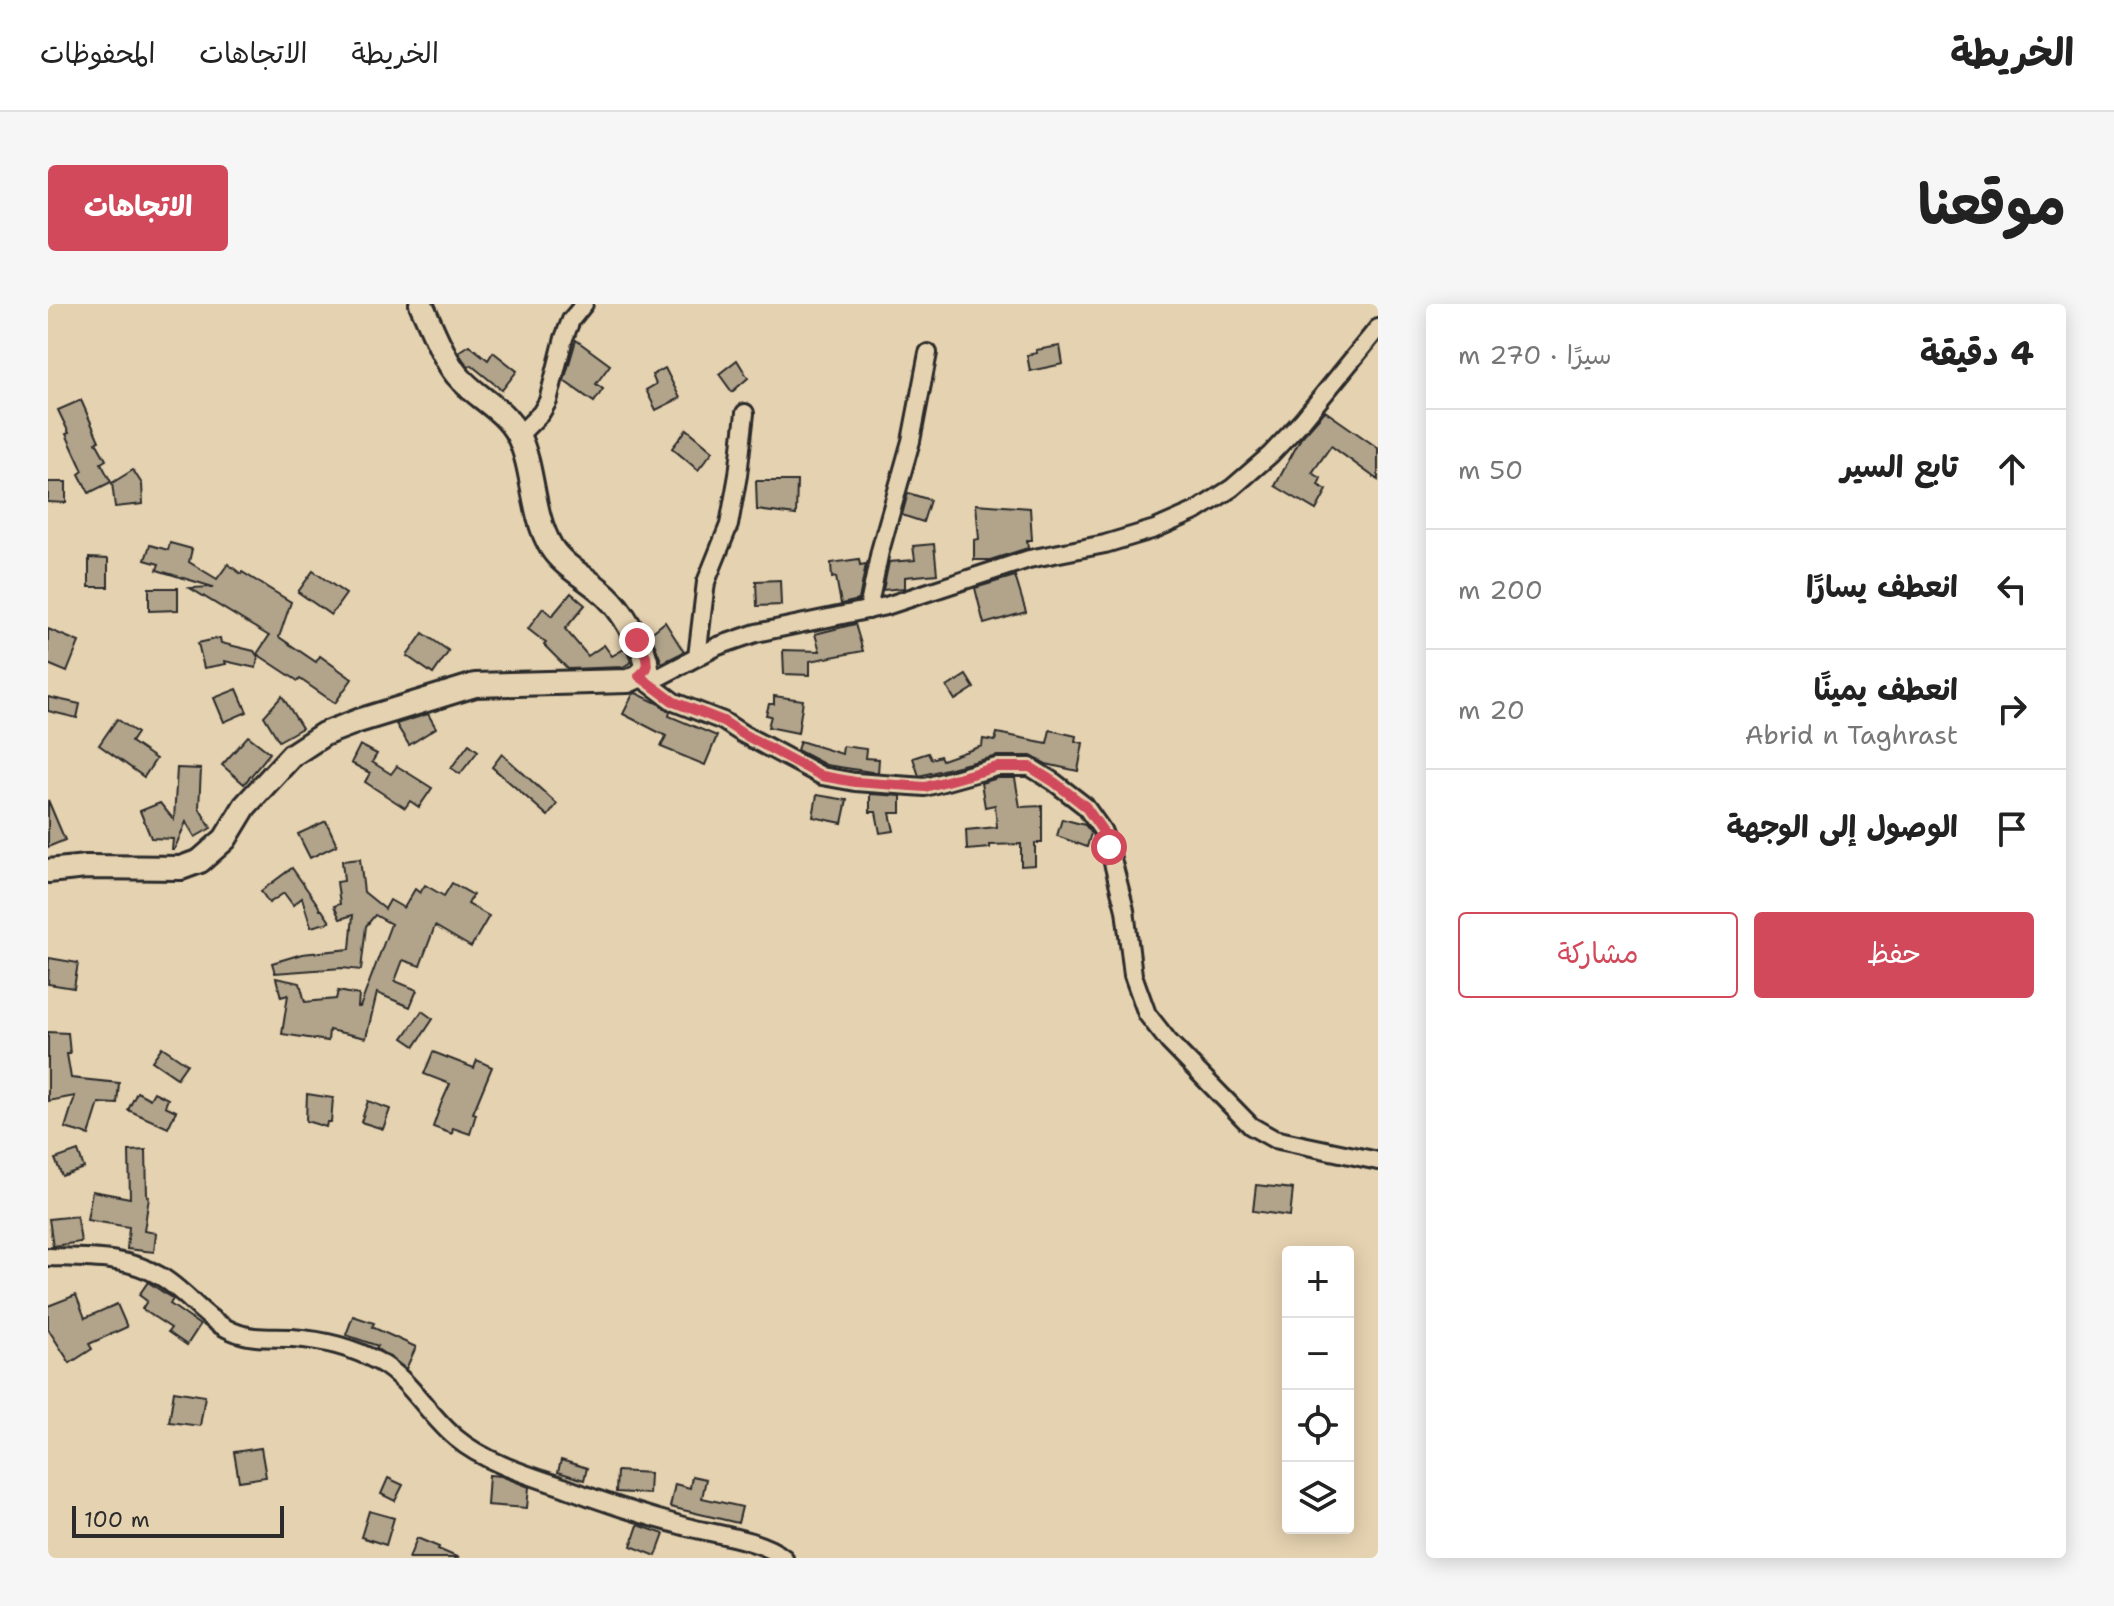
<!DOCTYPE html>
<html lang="ar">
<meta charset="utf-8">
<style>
:root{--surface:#fff;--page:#f6f6f6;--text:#222;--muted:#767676;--line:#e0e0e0;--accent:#d1495b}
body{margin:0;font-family:"Shantell Sans","Playpen Sans Arabic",sans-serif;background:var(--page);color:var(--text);direction:rtl}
.controls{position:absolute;right:24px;bottom:24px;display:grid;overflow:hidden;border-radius:8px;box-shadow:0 4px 20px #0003}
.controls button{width:72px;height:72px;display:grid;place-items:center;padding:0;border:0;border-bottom:2px solid var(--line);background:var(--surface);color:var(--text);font:40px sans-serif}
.scale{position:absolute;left:24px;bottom:20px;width:212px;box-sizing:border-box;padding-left:8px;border:4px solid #2b2b2b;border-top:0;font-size:22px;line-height:28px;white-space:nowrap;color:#2b2b2b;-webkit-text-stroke:6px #e5d2b0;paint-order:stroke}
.stop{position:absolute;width:24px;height:24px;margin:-18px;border:6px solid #d1495b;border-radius:50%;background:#fff}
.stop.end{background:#d1495b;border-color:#fff;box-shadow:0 2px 8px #0008}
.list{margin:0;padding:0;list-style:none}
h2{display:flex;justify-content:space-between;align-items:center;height:104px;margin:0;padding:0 32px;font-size:34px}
h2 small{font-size:26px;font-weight:400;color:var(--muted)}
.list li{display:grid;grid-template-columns:52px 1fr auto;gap:24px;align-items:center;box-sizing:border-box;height:120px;padding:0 32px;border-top:2px solid var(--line)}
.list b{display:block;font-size:30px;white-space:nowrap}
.list p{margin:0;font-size:26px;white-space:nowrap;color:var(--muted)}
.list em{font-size:26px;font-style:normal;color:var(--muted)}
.actions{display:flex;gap:16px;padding:24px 32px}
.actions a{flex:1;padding:18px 0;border:2px solid var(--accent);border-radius:8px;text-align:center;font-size:28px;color:var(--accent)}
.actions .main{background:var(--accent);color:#fff}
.icon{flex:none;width:44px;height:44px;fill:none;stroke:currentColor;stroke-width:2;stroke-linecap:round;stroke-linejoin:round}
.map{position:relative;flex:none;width:1330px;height:1254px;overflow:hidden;direction:ltr;border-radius:8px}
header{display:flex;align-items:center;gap:48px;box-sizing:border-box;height:112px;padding:0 40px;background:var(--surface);border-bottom:2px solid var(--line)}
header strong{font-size:38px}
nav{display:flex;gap:44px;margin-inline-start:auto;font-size:28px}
.intro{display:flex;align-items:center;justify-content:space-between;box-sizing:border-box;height:192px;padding:0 48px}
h1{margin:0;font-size:56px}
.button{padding:20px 36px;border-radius:8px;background:var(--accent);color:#fff;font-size:28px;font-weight:700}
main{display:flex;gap:48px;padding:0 48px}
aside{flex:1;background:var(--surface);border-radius:8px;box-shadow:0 4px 20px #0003}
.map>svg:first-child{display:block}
</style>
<header>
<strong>الخريطة</strong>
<nav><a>الخريطة</a><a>الاتجاهات</a><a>المحفوظات</a></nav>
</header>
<div class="intro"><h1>موقعنا</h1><a class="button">الاتجاهات</a></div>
<main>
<aside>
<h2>4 دقيقة<small>سيرًا · 270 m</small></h2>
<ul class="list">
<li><svg class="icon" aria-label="ahead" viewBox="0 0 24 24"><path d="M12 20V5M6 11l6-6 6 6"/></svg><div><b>تابع السير</b></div><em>50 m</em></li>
<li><svg class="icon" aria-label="left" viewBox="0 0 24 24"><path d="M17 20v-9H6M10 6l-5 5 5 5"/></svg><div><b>انعطف يسارًا</b></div><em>200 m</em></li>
<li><svg class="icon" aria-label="right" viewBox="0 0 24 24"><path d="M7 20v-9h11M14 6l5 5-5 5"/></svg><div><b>انعطف يمينًا</b><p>Abrid n Taghrast</p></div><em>20 m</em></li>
<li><svg class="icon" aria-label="arrive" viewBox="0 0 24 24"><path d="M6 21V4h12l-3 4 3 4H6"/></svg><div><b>الوصول إلى الوجهة</b></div></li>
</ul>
<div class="actions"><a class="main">حفظ</a><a>مشاركة</a></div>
</aside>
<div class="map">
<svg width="1330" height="1254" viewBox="0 0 1330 1254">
<rect width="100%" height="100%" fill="#e5d2b0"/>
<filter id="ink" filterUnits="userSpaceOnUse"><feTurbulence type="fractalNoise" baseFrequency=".0125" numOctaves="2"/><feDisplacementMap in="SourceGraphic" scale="16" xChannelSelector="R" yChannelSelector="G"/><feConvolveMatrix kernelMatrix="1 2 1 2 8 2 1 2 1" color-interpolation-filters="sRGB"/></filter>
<g filter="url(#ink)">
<g fill="#b1a48b" stroke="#2b2b2b" stroke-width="2">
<polygon points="528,36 562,61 548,80 555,85 546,98 516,77"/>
<polygon points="421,41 440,56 445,48 469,67 454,86 423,61 421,63 416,57 410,48"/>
<polygon points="1012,42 1015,60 982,67 979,51 989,49 988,46"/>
<polygon points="689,56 700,74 684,88 671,70"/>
<polygon points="617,64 632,94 608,106 598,86 608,80 604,71"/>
<polygon points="33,96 51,137 48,138 58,156 53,159 63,178 41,189 31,170 35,167 18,130 21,129 10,106"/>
<polygon points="1277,107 1330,144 1330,176 1283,142 1264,169 1273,174 1270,181 1279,186 1268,206 1227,182 1253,134"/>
<polygon points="639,125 665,147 650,166 624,144"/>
<polygon points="85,166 94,180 95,200 67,203 64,179"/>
<polygon points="708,177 749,177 748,211 709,206"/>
<polygon points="0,178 18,178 18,199 0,198"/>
<polygon points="860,189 882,196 875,218 854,211"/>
<polygon points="928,200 982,204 984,236 979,236 980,244 942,256 926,256 926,236 931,235"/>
<polygon points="122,239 144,245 141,258 169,275 180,260 193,270 194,268 243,298 231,333 268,358 272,352 304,375 287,399 252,375 250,377 209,350 221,332 142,284 165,283 109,266 111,260 97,256 102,241 120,246"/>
<polygon points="886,240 889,270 857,273 857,284 835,286 841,258 867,256 865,242"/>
<polygon points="41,254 60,255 60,283 41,283"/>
<polygon points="811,255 812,261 818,260 811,296 793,300 788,273 784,274 783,259"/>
<polygon points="265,267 298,290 283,311 250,288"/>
<polygon points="967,272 978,308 936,320 927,284"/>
<polygon points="732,276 733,301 709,302 708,277"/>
<polygon points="101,284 130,284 130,306 101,307"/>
<polygon points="523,289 537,301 517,325 540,352 556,341 564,352 578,344 583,358 575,363 520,365 496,341 498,339 480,325 495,304 504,312"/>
<polygon points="617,318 636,348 614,359 602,330"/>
<polygon points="807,320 815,347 762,357 762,371 736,370 735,346 772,347 767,330"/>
<polygon points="0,325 31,338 19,368 0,360"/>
<polygon points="375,329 401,347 385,370 359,352"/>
<polygon points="172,334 173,339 206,347 210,353 208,364 177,357 178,360 156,364 150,339"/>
<polygon points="918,371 926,384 907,396 899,383"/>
<polygon points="189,385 199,408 176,418 166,394"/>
<polygon points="588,389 611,400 622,408 621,412 669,432 657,461 613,443 618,432 575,410 585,390"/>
<polygon points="234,392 254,424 231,437 216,412"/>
<polygon points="726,392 755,396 750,429 720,423 723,412 718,411 721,400 726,400"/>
<polygon points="0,393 32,400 29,414 0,407"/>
<polygon points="380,410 388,424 361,441 348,420"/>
<polygon points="69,415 89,429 83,438 108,455 96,473 51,441"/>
<polygon points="1002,426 1028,432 1027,437 1035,439 1030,467 998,460 983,452 949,452 871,472 865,454 880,449 883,455 892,452 894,456 934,442 935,435 947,437 949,429 999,439"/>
<polygon points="200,432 222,449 196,480 174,461"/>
<polygon points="752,437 794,450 795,442 818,445 817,454 831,455 830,469 778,461 749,446"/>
<polygon points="421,440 430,447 412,470 403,464"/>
<polygon points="312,441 329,450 324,458 343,470 349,462 384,484 371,503 362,497 357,504 317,478 322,469 303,459"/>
<polygon points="454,450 509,500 500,512 444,463"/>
<polygon points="129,464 153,465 151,504 163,524 147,533 138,518 126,546 124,546 125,535 103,534 92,507 112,499 126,516"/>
<polygon points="950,474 967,474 972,503 994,502 994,539 987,539 987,561 973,562 973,540 942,541 942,544 919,546 918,526 949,523 947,501 937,503 933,479"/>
<polygon points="822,490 853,492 853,509 842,509 846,527 832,529 828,508 822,508"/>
<polygon points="769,491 799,496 794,519 765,513"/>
<polygon points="0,496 17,536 0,543"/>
<polygon points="1014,515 1037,521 1043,529 1039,543 1009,532"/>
<polygon points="278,517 289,541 262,554 250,530"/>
<polygon points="312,555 316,588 337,605 342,596 356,604 367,585 372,589 377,581 396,592 404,579 425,591 420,600 441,612 423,643 387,622 372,662 355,656 347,677 369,686 362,703 329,689 318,734 281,726 280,737 234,730 240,691 233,693 228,674 252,679 257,698 288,695 290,687 311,691 310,703 312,703 343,620 327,611 318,622 313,666 294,664 227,669 224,659 254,650 302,645 305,611 292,615 286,602 292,600 289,578 296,577 294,557"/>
<polygon points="244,564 270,601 272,606 274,606 282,618 263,623 254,594 245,601 236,589 221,599 213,587"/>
<polygon points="1,654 30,659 26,684 0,680"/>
<polygon points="374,707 385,715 367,742 355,734"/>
<polygon points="0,728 20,729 22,750 19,750 23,774 71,779 69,800 51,799 41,831 17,824 27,792 0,797"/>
<polygon points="114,743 139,760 129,774 104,757"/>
<polygon points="385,748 426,764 429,756 444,763 425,809 428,810 422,830 405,824 404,830 385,823 393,800 402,780 376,770"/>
<polygon points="89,788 102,795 106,788 120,795 117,802 128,807 120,824 80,806"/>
<polygon points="259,790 285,794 283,818 279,818 278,823 258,817"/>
<polygon points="320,797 342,805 335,825 313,818"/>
<polygon points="98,846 99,892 101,893 96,927 108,929 106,948 79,945 81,923 39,916 44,887 82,894 81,847"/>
<polygon points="30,847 36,864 14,872 7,855"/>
<polygon points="1208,881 1245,885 1242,912 1205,907"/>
<polygon points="29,912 33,938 5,942 1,915"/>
<polygon points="100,978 125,995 122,1000 152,1021 139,1041 120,1028 123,1024 94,1005 99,997 91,991"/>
<polygon points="28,991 37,1014 69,1000 79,1023 41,1040 44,1045 22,1059 0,1025 0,1002"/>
<polygon points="305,1012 326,1019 324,1023 368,1043 358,1065 328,1044 330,1042 298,1031"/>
<polygon points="126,1087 157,1092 152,1122 121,1118"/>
<polygon points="213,1144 218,1173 191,1177 186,1148"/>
<polygon points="513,1156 539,1164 536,1176 510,1168"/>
<polygon points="569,1167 602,1169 601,1190 568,1188"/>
<polygon points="441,1171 453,1172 481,1183 479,1204 439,1201"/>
<polygon points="644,1172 658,1175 654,1194 694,1203 690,1219 622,1203 627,1180 642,1184"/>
<polygon points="340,1174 355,1181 347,1197 333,1190"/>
<polygon points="321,1207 346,1214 338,1241 313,1233"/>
<polygon points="590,1221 616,1230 608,1252 583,1242"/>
<polygon points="369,1234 391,1243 390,1245 411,1254 361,1254"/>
</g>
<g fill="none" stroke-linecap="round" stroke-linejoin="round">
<defs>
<g id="street">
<polyline points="470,132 493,109 500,97 516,34 523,16 536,0"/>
<polyline points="820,306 832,247 863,137 880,49"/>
<polyline points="649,353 658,278 681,221 690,171 697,109"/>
<polyline points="591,372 626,398 675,417 695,430 774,472 807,478 877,483 949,463 982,463 1006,478 1037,502 1054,526 1061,543 1077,606 1085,671 1099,710 1121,738 1203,822 1226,835 1330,857"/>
<polyline points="591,372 613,372 670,342 708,329 838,302 981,255 1057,240 1107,225 1148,207 1184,184 1222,151 1254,117 1330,24"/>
<path d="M0 953C38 954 78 952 112 972 138 987 156 1015 184 1027 204 1036 223 1033 244 1034 274 1036 304 1043 331 1058 362 1075 380 1111 408 1134 436 1158 483 1172 518 1184 557 1199 598 1212 639 1223 667 1230 715 1236 736 1254"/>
</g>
<path id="secondary" d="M0 567 38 563 133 564 152 557 177 535 197 502 244 451 276 430 310 417 427 381 580 377 591 372 599 364C598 352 595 346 589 336 579 317 570 301 553 287 537 273 514 261 503 243 483 209 487 166 470 131 456 104 427 93 409 71 396 56 382 19 373 0"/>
</defs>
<use href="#street" stroke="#2b2b2b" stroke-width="22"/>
<use href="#secondary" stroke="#2b2b2b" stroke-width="28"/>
<use href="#street" stroke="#e5d2b0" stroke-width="16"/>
<use href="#secondary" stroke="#e5d2b0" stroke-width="22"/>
</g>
</g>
<g fill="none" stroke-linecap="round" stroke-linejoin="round" filter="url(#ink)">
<polyline stroke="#d1495b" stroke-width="10" points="589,336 598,352 599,364 591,372 626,398 675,417 695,430 774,472 807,478 877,483 949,463 982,463 1006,478 1037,502 1054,526 1061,543"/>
</g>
</svg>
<div class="controls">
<button>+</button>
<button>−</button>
<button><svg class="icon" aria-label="locate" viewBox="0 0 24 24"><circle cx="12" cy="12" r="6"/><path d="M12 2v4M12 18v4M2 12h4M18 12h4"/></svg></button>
<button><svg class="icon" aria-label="layers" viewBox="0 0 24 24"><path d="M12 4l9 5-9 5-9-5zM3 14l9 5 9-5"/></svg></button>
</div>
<div class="scale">100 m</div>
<div class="stop" style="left:1061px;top:543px"></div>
<div class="stop end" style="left:589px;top:336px"></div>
</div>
</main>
